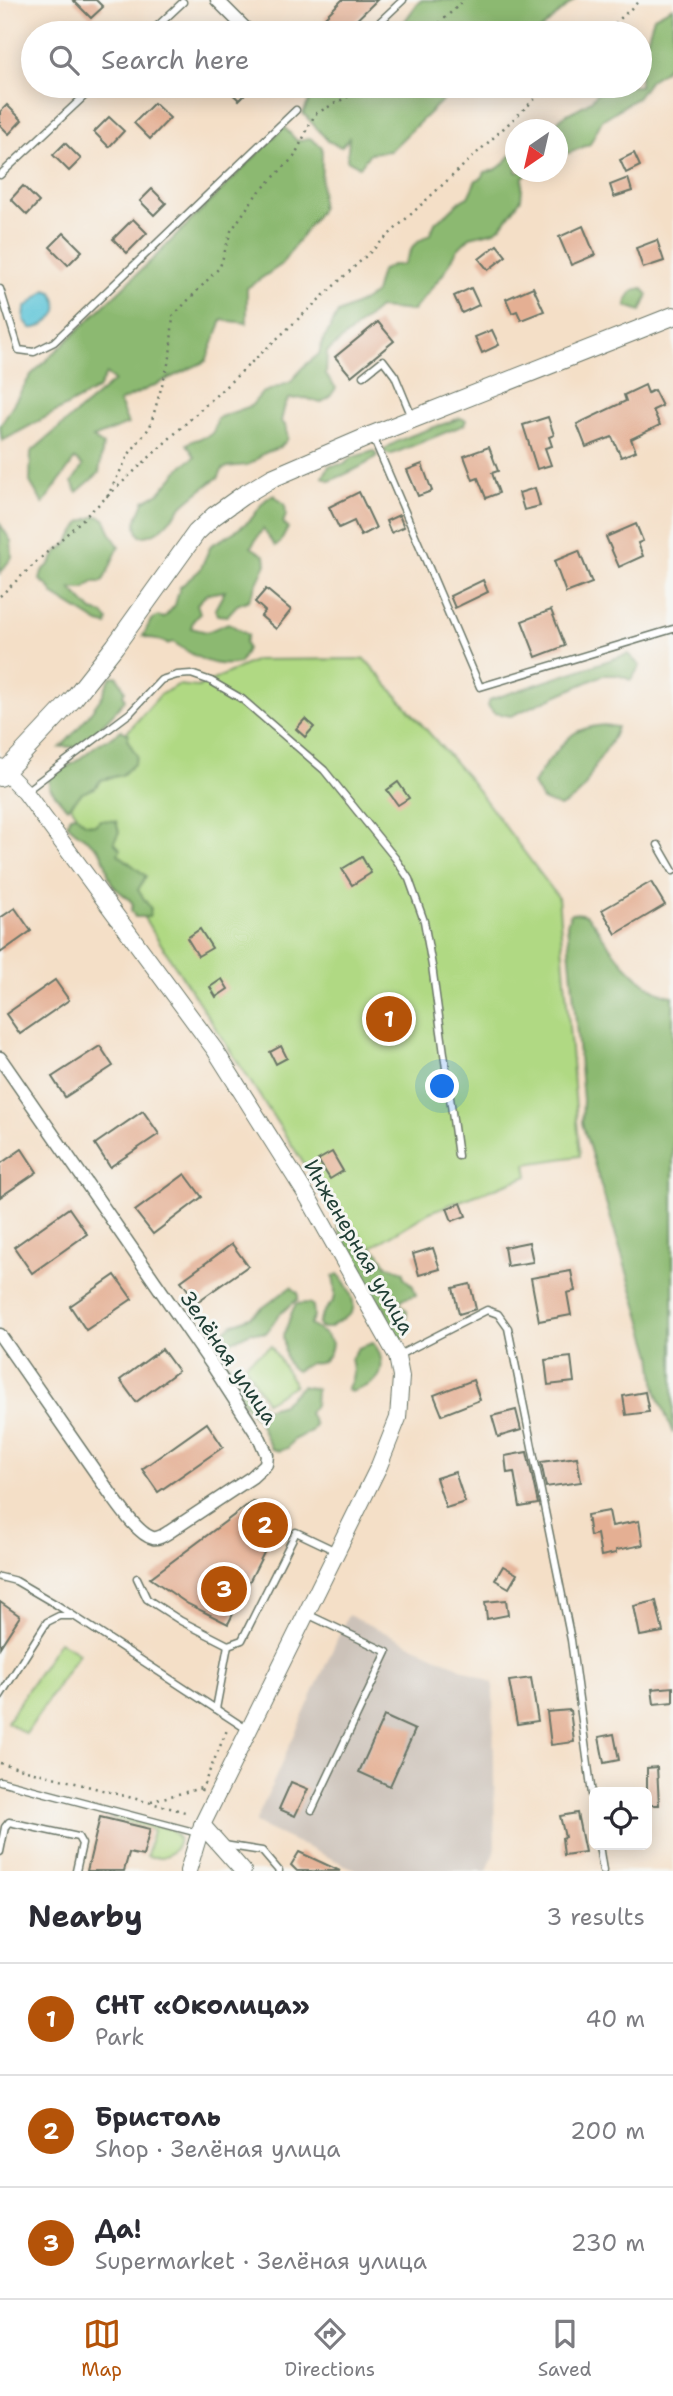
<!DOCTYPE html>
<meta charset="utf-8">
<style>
:root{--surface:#fff;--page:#f7f7f7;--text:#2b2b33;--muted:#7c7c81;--line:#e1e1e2;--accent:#b45309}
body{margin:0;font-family:"Shantell Sans",sans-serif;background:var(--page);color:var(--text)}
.controls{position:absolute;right:21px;bottom:21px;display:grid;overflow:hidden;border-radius:10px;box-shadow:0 4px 18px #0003}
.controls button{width:63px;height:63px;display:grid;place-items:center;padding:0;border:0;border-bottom:2px solid var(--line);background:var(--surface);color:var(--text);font:35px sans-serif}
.compass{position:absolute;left:505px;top:119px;width:63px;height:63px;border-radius:50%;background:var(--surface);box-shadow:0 4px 18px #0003;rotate:214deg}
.you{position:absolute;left:443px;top:1087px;width:24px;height:24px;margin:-18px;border:5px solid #fff;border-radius:50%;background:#1a73e8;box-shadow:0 0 0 10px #1a73e833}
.badge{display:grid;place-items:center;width:46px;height:46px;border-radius:50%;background:var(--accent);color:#fff;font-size:23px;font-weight:700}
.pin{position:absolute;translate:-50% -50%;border:4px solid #fff;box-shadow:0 2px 7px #0006}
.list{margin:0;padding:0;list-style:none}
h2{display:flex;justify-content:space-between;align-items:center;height:91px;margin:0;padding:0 28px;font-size:30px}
h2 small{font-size:23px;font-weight:400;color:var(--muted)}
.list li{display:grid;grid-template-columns:46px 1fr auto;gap:21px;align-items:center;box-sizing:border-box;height:112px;padding:0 28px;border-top:2px solid var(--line)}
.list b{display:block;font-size:26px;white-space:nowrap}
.list p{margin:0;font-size:23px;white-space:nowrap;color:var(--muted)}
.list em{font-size:23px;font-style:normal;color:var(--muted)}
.icon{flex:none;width:38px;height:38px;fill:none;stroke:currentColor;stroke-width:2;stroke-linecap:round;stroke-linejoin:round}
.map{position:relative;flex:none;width:673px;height:1871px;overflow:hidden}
.search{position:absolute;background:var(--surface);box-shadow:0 4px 18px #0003;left:21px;right:21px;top:21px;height:77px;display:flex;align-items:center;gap:18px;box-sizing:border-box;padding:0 24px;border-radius:38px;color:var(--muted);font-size:26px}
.sheet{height:427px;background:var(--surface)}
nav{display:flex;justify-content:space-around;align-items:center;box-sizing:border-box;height:98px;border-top:2px solid var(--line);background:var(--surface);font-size:19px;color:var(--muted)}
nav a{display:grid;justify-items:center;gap:4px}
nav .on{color:var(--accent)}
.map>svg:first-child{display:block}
</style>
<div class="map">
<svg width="673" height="1871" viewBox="0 0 673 1871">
<rect width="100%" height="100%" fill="#f6f6f2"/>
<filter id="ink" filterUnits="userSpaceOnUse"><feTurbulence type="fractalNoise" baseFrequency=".0143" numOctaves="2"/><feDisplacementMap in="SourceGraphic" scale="14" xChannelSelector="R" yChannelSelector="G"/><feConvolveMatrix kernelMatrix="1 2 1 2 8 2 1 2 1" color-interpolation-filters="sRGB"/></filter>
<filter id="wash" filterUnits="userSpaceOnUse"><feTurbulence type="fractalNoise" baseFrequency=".00686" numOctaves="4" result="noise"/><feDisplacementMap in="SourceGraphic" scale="28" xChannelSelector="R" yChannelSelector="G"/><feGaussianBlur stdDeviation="1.57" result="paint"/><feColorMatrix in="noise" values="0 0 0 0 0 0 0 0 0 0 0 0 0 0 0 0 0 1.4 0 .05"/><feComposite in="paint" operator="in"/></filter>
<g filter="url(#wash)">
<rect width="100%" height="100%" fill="#f4dfc7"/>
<polygon fill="#ccc2b9" points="348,1615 493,1683 495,1851 487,1871 358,1871 255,1823"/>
<g fill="#b0d983" stroke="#688b5c" stroke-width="2">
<polygon points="365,659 470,780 558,897 580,1156 526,1164 528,1176 430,1212 362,1253 62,792 129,730 161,694 178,685 198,687 256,660"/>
<polygon points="271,1346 295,1385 266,1402 244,1364"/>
<polygon points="59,1641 79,1653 26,1734 7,1722"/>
<path d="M117 1816 170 1829 179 1838C176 1855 163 1860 147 1856L153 1830 109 1818Z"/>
</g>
<g fill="#8cb971" stroke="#567b52" stroke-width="2">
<polygon points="422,0 574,0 537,33 396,33 418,3"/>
<path d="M673 7V60L663 72 650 80 638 97 602 120 590 144 569 153H558V130L552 129C555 125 559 119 564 116 578 107 595 104 600 86H640V45L647 40 654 17Z"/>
<polygon points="329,86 464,86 457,86 390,151 370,153 360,167 347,160 349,138 341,147 328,141 303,113 310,99"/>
<polygon points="284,127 297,141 310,138 322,147 321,209 281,265 247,288 247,323 222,320 206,361 119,402 128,424 93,438 103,445 99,473 77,492 72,482 83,466 75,459 43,504 30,482 31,452 114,381 106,374 98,389 2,441 0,426 31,375 157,255"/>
<path d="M515 151 516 172H529L523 177 521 199 503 224 495 231 470 237 458 249 444 273 413 311 379 308 327 352 326 375 336 388 329 398 320 403 306 398 289 399 285 405 281 421 285 425 288 438C279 451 278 447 265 453 260 455 257 460 252 463 240 470 223 460 219 477 213 480 188 500 183 505 172 517 159 538 140 536 131 524 140 514 144 501L159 493 183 465 195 457 187 444C202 433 214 444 217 418L251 406 262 393 291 382 302 368 319 354 322 343 338 313 364 301 375 293 381 271 392 265H403L414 245 430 234 436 221C451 214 453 203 468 197L476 180 482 178 485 172C501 171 505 161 515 151Z"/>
<path d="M642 288 648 295 641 311 626 306C627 295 632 290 642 288Z"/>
<path d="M460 418 466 420 464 425 390 455 383 452C389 440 444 425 460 418Z"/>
<path d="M374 451 377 456C370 464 341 476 330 481L323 477 329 466 345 464 350 458Z"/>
<path d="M274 495 285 505 286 515 283 523 288 528 280 543 275 546 263 529 251 547 265 556 266 564 249 600 237 605 227 616 218 615 215 609 225 591 207 594 197 604 200 613 193 621 191 628 207 632 228 623 248 635 245 642 247 649 240 663C213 669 195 657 173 642L167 644C159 638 151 640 143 636L151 620 158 616 164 618 175 605 180 587 200 570 211 545C222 540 241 528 250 520 261 509 259 501 274 495Z"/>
<path d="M96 516C107 517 106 523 110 532 112 537 117 542 119 547 112 559 110 571 102 582H93L84 589H71L92 611 103 614 108 620 107 625 99 623 54 595 49 587 40 580 42 571 50 564 57 552 67 544 81 522Z"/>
<polygon points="0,524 11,541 12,557 0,573"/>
<polygon points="628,654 640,666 631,680 618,675 603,675 511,716 494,713 488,706 489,700"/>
<path d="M117 676 125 691 123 694 125 699C114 715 108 719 94 733 91 736 87 743 83 746 77 750 68 745 61 747 76 732 89 715 101 698 105 692 106 684 111 677Z"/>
<path d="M604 725 617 727C613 741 606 749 598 761 584 785 588 792 560 807L542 800 533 784C540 771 547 762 556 752 572 732 578 728 604 725Z"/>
<path d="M121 730 129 734 127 739 137 756 134 764 122 775 101 780 95 788 82 793 68 808C60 803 56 794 49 787V779L55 771C73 767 83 755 97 745 106 739 114 738 121 730Z"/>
<path d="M76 815 85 823 95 825 100 820 116 821 119 832 114 842 120 849 118 854 146 876 138 890 151 909 149 917H135L131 910 133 904C128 896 119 893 113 885 106 876 108 860 99 850 90 839 75 834 67 823L70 816Z"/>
<path d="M571 913C577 913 582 913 587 916 593 921 596 927 600 933 615 955 646 994 673 996V1434L656 1390 652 1355 582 1123 583 1100 567 924Z"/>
<polygon points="342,1222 358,1232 365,1244 379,1253 387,1266 404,1272 404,1278 413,1286 416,1295 402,1299 400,1303 407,1311 405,1337 399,1341 392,1338 385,1319 385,1309 373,1296 371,1285 363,1279 356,1259 348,1253 337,1225"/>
<path d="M338 1274C345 1281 361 1307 349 1315 342 1321 339 1319 330 1328H320L318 1324C327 1297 340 1312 333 1277Z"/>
<polygon points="291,1287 298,1293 298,1299 280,1314 266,1333 251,1332 224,1345 213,1340 233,1324 250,1317"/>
<path d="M309 1303 313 1306 314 1316 310 1325 325 1334 332 1343C331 1355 324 1366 310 1363L296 1371C282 1363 286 1350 283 1336 289 1325 289 1315 296 1304Z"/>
<path d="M373 1343C382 1353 387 1374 372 1383 366 1387 358 1389 351 1392L347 1389C354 1379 354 1370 351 1359L358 1348Z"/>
<path d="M226 1362C246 1370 252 1392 265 1409L282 1404 302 1386 316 1389 315 1405 309 1413 315 1425 311 1431 293 1440 288 1448 279 1451 271 1449 257 1418 248 1410 222 1370Z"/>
</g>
<path fill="#5cc4d8" stroke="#3e8086" stroke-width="2" d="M46 290 52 292C59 305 61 313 47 322 41 326 38 329 31 328L24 320 25 308Z"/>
<g id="blocks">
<g fill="#e4af93">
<polygon points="73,0 96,0 103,7 91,18"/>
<polygon points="342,0 377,0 343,33 340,33 324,18"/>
<polygon points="224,86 253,86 239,100"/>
<polygon points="154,103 170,118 150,139 134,123"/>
<polygon points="7,105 22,120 9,134 0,125 0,112"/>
<polygon points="109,117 124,131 109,147 94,132"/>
<polygon points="65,143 81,159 69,171 53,155"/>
<polygon points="634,153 640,166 626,173 620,160"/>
<polygon points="628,178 632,191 614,197 610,185"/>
<polygon points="23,186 39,202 27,215 11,199"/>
<polygon points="152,189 166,203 154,215 140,201"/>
<polygon points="133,219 147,233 127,253 113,239"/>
<polygon points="583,226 595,255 571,265 559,237"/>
<polygon points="64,233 82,251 68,265 50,247"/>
<polygon points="657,240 664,261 643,268 636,248"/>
<polygon points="497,245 506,256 488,270 479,259"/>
<polygon points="533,287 544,311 521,320 517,311 512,313 506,299"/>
<polygon points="471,288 479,305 462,313 454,296"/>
<polygon points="378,322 394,341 351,376 335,357"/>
<polygon points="492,330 499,345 482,353 475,337"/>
<polygon points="645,385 648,393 654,390 662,406 653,410 660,425 631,439 636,451 621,457 612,437 586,447 577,424 626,401 624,395"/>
<polygon points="548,417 554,435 549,437 552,446 545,448 551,465 537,469 523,425"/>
<polygon points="489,447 498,471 492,473 499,493 486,498 478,478 473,480 464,456"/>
<polygon points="422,464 432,491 418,496 407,470"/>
<polygon points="535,488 540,506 524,510 519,493"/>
<polygon points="359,492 376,528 361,536 354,521 339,528 329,507"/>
<polygon points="399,515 404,527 391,533 386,521"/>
<polygon points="636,524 643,541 638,543 643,556 619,567 606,537"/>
<polygon points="579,551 592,583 566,593 554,561"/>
<polygon points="483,580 488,592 455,608 450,596"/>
<polygon points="266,589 291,610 276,629 261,616 265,611 255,602"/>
<polygon points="551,610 565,646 536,657 522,621"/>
<polygon points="305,719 314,727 305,737 296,729"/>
<polygon points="398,782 409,798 398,805 387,790"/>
<polygon points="362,857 371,873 352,885 342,869"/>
<polygon points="651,882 665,905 616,934 602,910"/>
<polygon points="15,908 31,931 0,953 0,918"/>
<polygon points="200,929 212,948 198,956 187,938"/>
<polygon points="222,979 228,989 216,997 210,987"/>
<polygon points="55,980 69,1000 20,1034 6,1014"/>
<polygon points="100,1046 113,1066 65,1097 52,1077"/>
<polygon points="281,1046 287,1058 276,1064 270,1052"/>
<polygon points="143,1111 159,1134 110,1167 95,1144"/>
<polygon points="22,1149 37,1172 0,1197 0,1164"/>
<polygon points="332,1152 343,1171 330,1179 318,1160"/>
<polygon points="185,1174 202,1197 153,1234 135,1211"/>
<polygon points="461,1203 466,1216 452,1221 447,1208"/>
<polygon points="69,1208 87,1234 32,1273 14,1247"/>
<polygon points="529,1242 533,1262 507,1266 504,1247"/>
<polygon points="232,1244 248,1266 197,1302 181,1281"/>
<polygon points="433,1248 440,1269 419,1275 413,1254"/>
<polygon points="571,1271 575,1291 567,1293 571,1315 539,1321 531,1278"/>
<polygon points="115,1275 132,1299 86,1330 70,1306"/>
<polygon points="470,1284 476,1309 459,1314 453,1288"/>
<polygon points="162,1349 178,1371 136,1402 120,1380"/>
<polygon points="571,1357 574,1382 548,1385 545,1360"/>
<polygon points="473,1380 480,1400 442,1415 434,1395"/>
<polygon points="645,1392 649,1412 626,1415 623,1396"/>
<polygon points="516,1410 521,1430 498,1437 492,1416"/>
<polygon points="207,1423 223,1447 158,1492 142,1469"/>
<polygon points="527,1452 538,1504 520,1507 514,1472 507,1473 505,1456"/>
<polygon points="577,1457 581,1482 546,1487 541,1462"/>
<polygon points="455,1472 465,1502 446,1508 436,1478"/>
<polygon points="253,1501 283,1515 228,1624 188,1604 150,1578"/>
<polygon points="609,1511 612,1526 639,1521 643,1545 616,1550 616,1553 601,1556 597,1534 590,1536 587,1515"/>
<polygon points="503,1566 517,1574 509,1588 495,1580"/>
<polygon points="506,1600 508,1615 487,1619 485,1602"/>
<polygon points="656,1601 663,1632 640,1636 634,1606"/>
<polygon points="0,1602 20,1616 0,1647"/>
<polygon points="531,1678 538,1721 517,1724 509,1681"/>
<polygon points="673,1687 673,1702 654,1704 652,1689"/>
<polygon points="570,1710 574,1742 551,1745 547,1712"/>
<polygon points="384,1716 415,1730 390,1786 359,1772"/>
<polygon points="614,1734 619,1760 604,1763 599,1737"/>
<polygon points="657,1767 659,1805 647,1805 647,1768"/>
<polygon points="291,1782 308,1789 295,1816 279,1809"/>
<polygon points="577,1813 585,1852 564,1855 562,1838 565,1837 560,1816"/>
<polygon points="100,1817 150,1829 143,1856 129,1853 124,1871 87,1871"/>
<polygon points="299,1852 340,1871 297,1871 291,1865"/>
</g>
</g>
</g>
<g filter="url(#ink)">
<use href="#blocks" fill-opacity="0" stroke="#6a7667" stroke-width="2"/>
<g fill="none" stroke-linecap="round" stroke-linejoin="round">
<defs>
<g id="service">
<polyline points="150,33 183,2"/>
<polyline points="368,33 403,0"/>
<polyline points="0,175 95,86"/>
<polyline points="0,289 19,350 34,352 54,342 296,110"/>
<polyline points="363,376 383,360 395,376 412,417"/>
<polyline points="373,437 480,687 673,629"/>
<polyline points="26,791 130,713 161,680 177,675 191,674 211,681 242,699 324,770 395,858 409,879 424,921 432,966 458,1156"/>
<polyline points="658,845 673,871"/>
<polyline points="399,1355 487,1310 498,1314 508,1328 571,1640 594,1809"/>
<polyline points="0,1577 16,1581 57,1605 248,1730"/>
<polyline points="137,1578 147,1599 181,1621 228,1645 242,1640 296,1532 336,1551"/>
<polyline points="307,1614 387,1652 312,1810"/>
<polyline points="0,1696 47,1622 59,1616 73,1616"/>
<polyline points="216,1709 228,1645"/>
<polyline points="0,1781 198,1833"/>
<polyline points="224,1845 262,1851 279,1871"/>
<polyline points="599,1845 603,1871"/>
<polyline points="0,1852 5,1827 9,1822 78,1837 82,1844 76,1871"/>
</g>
<g id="minor">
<polyline points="217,0 250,33"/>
<path d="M0 1058 211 1363 260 1439 267 1455 266 1464 252 1477 169 1532C164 1535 159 1539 153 1538 139 1535 120 1507 112 1496L0 1335"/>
</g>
<g id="tertiary">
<polyline points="0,767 25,792 215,1050 309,1199 397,1356 401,1377 398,1418 379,1466 202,1825 188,1871"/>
<polyline points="202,1825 243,1871"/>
</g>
<polyline id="secondary" points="0,777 74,698 115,646 196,533 214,516 242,496 272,478 372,435 673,316"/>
</defs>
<use href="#service" stroke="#6a7667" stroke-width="9"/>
<use href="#minor" stroke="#6a7667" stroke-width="15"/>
<use href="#tertiary" stroke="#6a7667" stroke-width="18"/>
<use href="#secondary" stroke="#6a7667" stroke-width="20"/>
<g stroke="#6a7667" stroke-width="2.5" stroke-dasharray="2 5" stroke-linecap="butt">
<polyline points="429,33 464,0"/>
<polyline points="605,33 640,0"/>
<polyline points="107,497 129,454 150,427 170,357 173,316 220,267 231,231 256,195 294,157 315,114 368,86"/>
<polyline points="0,596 549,86"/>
<polyline points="0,1763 189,1813"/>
<polyline points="201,1791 227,1730"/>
<polyline points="151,1801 201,1788"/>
</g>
<use href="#service" stroke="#fff" stroke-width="6"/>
<use href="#minor" stroke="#fff" stroke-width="12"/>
<use href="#tertiary" stroke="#fff" stroke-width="16"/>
<use href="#secondary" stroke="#fff" stroke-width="18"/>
</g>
</g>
<g text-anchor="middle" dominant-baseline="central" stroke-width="6" stroke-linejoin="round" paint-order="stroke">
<g font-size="21" fill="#1f3d34" stroke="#f6f6f2">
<text transform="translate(359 1247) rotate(60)">Инженерная улица</text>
<text transform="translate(229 1358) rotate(56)">Зелёная улица</text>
</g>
</g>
</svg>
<div class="controls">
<button><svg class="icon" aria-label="locate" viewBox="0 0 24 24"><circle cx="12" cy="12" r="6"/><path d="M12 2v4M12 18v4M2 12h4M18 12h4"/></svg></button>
</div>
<svg class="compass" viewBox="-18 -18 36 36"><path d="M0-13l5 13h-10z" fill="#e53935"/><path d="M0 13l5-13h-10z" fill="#7c7c81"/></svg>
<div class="you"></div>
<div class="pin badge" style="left:389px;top:1019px">1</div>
<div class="pin badge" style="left:265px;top:1525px">2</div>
<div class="pin badge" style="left:224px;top:1589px">3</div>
<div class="search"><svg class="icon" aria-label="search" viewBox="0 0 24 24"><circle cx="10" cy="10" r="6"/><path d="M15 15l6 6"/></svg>Search here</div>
</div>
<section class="sheet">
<h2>Nearby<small>3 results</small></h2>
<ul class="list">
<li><span class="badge">1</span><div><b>СНТ «Околица»</b><p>Park</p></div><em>40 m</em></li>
<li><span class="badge">2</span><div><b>Бристоль</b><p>Shop · Зелёная улица</p></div><em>200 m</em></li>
<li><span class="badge">3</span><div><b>Да!</b><p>Supermarket · Зелёная улица</p></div><em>230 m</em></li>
</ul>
</section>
<nav>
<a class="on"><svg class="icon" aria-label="map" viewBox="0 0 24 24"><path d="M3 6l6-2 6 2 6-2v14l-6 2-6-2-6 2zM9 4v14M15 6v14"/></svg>Map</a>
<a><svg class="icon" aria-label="directions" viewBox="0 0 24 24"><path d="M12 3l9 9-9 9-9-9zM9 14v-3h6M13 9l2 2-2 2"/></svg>Directions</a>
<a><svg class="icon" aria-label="saved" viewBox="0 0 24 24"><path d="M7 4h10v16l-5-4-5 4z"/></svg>Saved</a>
</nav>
